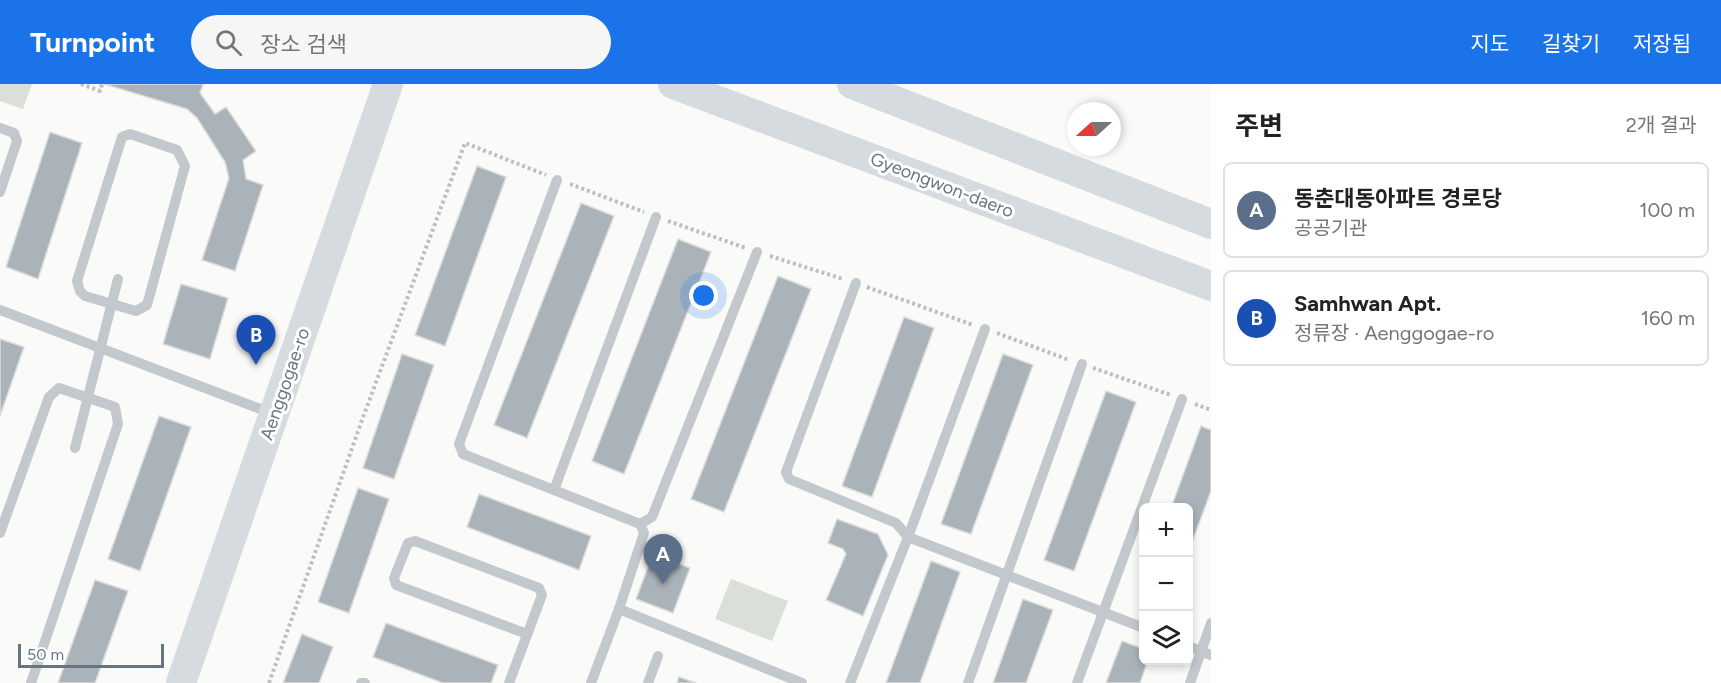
<!DOCTYPE html>
<html lang="ko">
<meta charset="utf-8">
<style>
:root{--surface:#fff;--page:#f6f6f6;--text:#222;--muted:#767676;--line:#e0e0e0;--accent:#1a73e8}
body{margin:0;font-family:Figtree,"Noto Sans KR",sans-serif;background:var(--page);color:var(--text)}
.controls{position:absolute;right:18px;bottom:18px;display:grid;overflow:hidden;border-radius:9px;box-shadow:0 3px 9px #0003}
.controls button{width:54px;height:54px;display:grid;place-items:center;padding:0;border:0;border-bottom:2px solid var(--line);background:var(--surface);color:var(--text);font:30px sans-serif}
.compass{position:absolute;left:1067px;top:18px;width:54px;height:54px;border-radius:50%;background:var(--surface);box-shadow:0 3px 9px #0003;rotate:249deg}
.scale{position:absolute;left:18px;bottom:15px;width:146px;box-sizing:border-box;padding-left:6px;border:3px solid #657683;border-top:0;font-size:16px;line-height:21px;white-space:nowrap;color:#657683;-webkit-text-stroke:4px #fff;paint-order:stroke}
.you{position:absolute;left:704px;top:212px;width:21px;height:21px;margin:-15px;border:4px solid #fff;border-radius:50%;background:#1a73e8;box-shadow:0 0 0 9px #1a73e833}
.badge{display:grid;place-items:center;width:39px;height:39px;border-radius:50%;background:var(--accent);color:#fff;font-size:20px;font-weight:700}
.pin{position:absolute;translate:-50% -50px;filter:drop-shadow(0 2px 3px #0008)}
.pin::after{content:'';position:absolute;top:32px;width:21px;height:18px;background:inherit;clip-path:polygon(0 0,100% 0,50% 100%)}
.list{margin:0;padding:0;list-style:none}
h2{display:flex;justify-content:space-between;align-items:center;height:78px;margin:0;padding:0 24px;font-size:26px}
h2 small{font-size:20px;font-weight:400;color:var(--muted)}
.list li{display:grid;grid-template-columns:39px 1fr auto;gap:18px;align-items:center;box-sizing:border-box;height:96px;margin:0 12px 12px;padding:0 12px;border:2px solid var(--line);border-radius:9px}
.list b{display:block;font-size:22px;white-space:nowrap}
.list p{margin:0;font-size:20px;white-space:nowrap;color:var(--muted)}
.list em{font-size:20px;font-style:normal;color:var(--muted)}
.icon{flex:none;width:33px;height:33px;fill:none;stroke:currentColor;stroke-width:2;stroke-linecap:round;stroke-linejoin:round}
.map{position:relative;flex:none;width:1211px;height:599px;overflow:hidden}
header{display:flex;align-items:center;gap:36px;box-sizing:border-box;height:84px;padding:0 30px;background:var(--accent);color:#fff}
header strong{font-size:28px}
nav{display:flex;gap:33px;margin-inline-start:auto;font-size:21px}
.search{width:420px;height:54px;background:var(--page);display:flex;align-items:center;gap:15px;box-sizing:border-box;padding:0 21px;border-radius:33px;color:var(--muted);font-size:22px}
main{display:flex}
aside{flex:1;background:var(--surface)}
.map>svg:first-child{display:block}
</style>
<header>
<strong>Turnpoint</strong>
<div class="search"><svg class="icon" aria-label="search" viewBox="0 0 24 24"><circle cx="10" cy="10" r="6"/><path d="M15 15l6 6"/></svg>장소 검색</div>
<nav><a>지도</a><a>길찾기</a><a>저장됨</a></nav>
</header>
<main>
<div class="map">
<svg width="1211" height="599" viewBox="0 0 1211 599">
<rect width="100%" height="100%" fill="#fafaf8"/>
<g fill="#dadfd7">
<polygon points="0,0 32,0 23,25 0,17"/>
<polygon points="731,495 788,517 772,557 715,535"/>
</g>
<g fill="#aab3b9" stroke="#dcdcda" stroke-width="1.5">
<polygon points="104,0 203,0 200,9 215,30 226,23 256,67 243,76 246,95 263,101 235,187 202,176 229,94 225,78 197,34 187,25"/>
<polygon points="50,48 82,59 38,195 6,183"/>
<polygon points="477,82 506,93 445,262 415,251"/>
<polygon points="581,119 614,132 527,354 494,341"/>
<polygon points="678,155 711,168 624,390 592,377"/>
<polygon points="778,192 811,205 724,428 691,415"/>
<polygon points="181,200 228,214 210,275 163,260"/>
<polygon points="904,233 934,244 872,413 842,402"/>
<polygon points="0,255 24,263 0,332"/>
<polygon points="402,270 434,281 394,395 363,384"/>
<polygon points="1003,270 1033,281 971,450 941,440"/>
<polygon points="1106,307 1136,318 1074,487 1044,476"/>
<polygon points="159,332 191,343 140,487 108,475"/>
<polygon points="1201,342 1211,346 1211,407 1188,469 1188,424 1171,424"/>
<polygon points="358,404 389,415 349,529 318,518"/>
<polygon points="479,410 591,452 579,486 467,443"/>
<polygon points="837,435 878,450 888,471 863,532 826,516 846,470 843,465 828,459"/>
<polygon points="653,470 690,484 673,529 636,515"/>
<polygon points="931,477 960,488 920,599 886,599"/>
<polygon points="95,496 128,507 95,599 58,599"/>
<polygon points="1023,515 1053,526 1026,599 993,599"/>
<polygon points="386,539 498,581 491,599 443,599 373,573"/>
<polygon points="302,550 333,563 319,599 283,599"/>
<polygon points="1122,557 1144,565 1144,576 1148,576 1140,599 1106,599"/>
<polygon points="679,593 696,599 677,599"/>
</g>
<g fill="none" stroke-linecap="round" stroke-linejoin="round">
<g stroke="#bbbfc2" stroke-width="4" stroke-dasharray="3 3" stroke-linecap="butt">
<polyline points="81,0 100,7 102,0"/>
<polyline points="570,100 644,128"/>
<polyline points="668,137 746,164"/>
<polyline points="770,172 843,195"/>
<polyline points="867,203 973,241"/>
<polyline points="997,249 1069,276"/>
<polyline points="1093,284 1171,311"/>
<polyline points="1195,320 1211,326"/>
<polyline points="269,599 362,336 465,59 546,91"/>
</g>
<g stroke="#c3c8cc" stroke-width="10">
<polyline points="0,44 14,49 17,57 0,108"/>
<polygon points="130,50 177,66 185,82 147,221 136,227 85,212 80,207 77,197 122,53"/>
<polyline points="557,96 459,360 463,370 640,440 644,449 619,525"/>
<polyline points="856,199 786,388 789,395 896,439 908,453 985,245"/>
<polyline points="0,226 271,329"/>
<polyline points="75,364 118,195"/>
<polyline points="554,406 656,133"/>
<polyline points="640,440 652,433 757,168"/>
<polyline points="0,449 49,313 59,304 115,323 118,340 31,599"/>
<polyline points="1188,562 1211,571"/>
<polyline points="361,599 365,599"/>
<polyline points="509,599 542,511 539,504 415,457 408,459 394,494 396,501 527,550"/>
<polyline points="591,599 619,525 802,599"/>
<polyline points="648,599 658,572"/>
<polyline points="850,599 908,453 1144,544"/>
<polyline points="968,599 1082,280"/>
<polyline points="1077,599 1182,315"/>
<polyline points="1190,599 1211,539"/>
</g>
<g stroke="#d6dbdf" stroke-width="30">
<polyline points="673,0 1211,202"/>
<polyline points="852,0 1211,140"/>
<polyline points="181,599 388,0"/>
</g>
</g>
<g text-anchor="middle" dominant-baseline="central" stroke-width="6" stroke-linejoin="round" paint-order="stroke">
<g font-size="18" fill="#657683" stroke="#fff">
<text transform="translate(942 101) rotate(21)">Gyeongwon-daero</text>
<text transform="translate(285 300) rotate(-71)">Aenggogae-ro</text>
</g>
</g>
</svg>
<div class="controls">
<button>+</button>
<button>−</button>
<button><svg class="icon" aria-label="layers" viewBox="0 0 24 24"><path d="M12 4l9 5-9 5-9-5zM3 14l9 5 9-5"/></svg></button>
</div>
<svg class="compass" viewBox="-18 -18 36 36"><path d="M0-13l5 13h-10z" fill="#e53935"/><path d="M0 13l5-13h-10z" fill="#767676"/></svg>
<div class="scale">50 m</div>
<div class="you"></div>
<div class="pin badge" style="left:663px;top:500px;background:#5c6f8a">A</div>
<div class="pin badge" style="left:256px;top:281px;background:#1a4fb4">B</div>
</div>
<aside>
<h2>주변<small>2개 결과</small></h2>
<ul class="list">
<li><span class="badge" style="background:#5c6f8a">A</span><div><b>동춘대동아파트 경로당</b><p>공공기관</p></div><em>100 m</em></li>
<li><span class="badge" style="background:#1a4fb4">B</span><div><b>Samhwan Apt.</b><p>정류장 · Aenggogae-ro</p></div><em>160 m</em></li>
</ul>
</aside>
</main>
